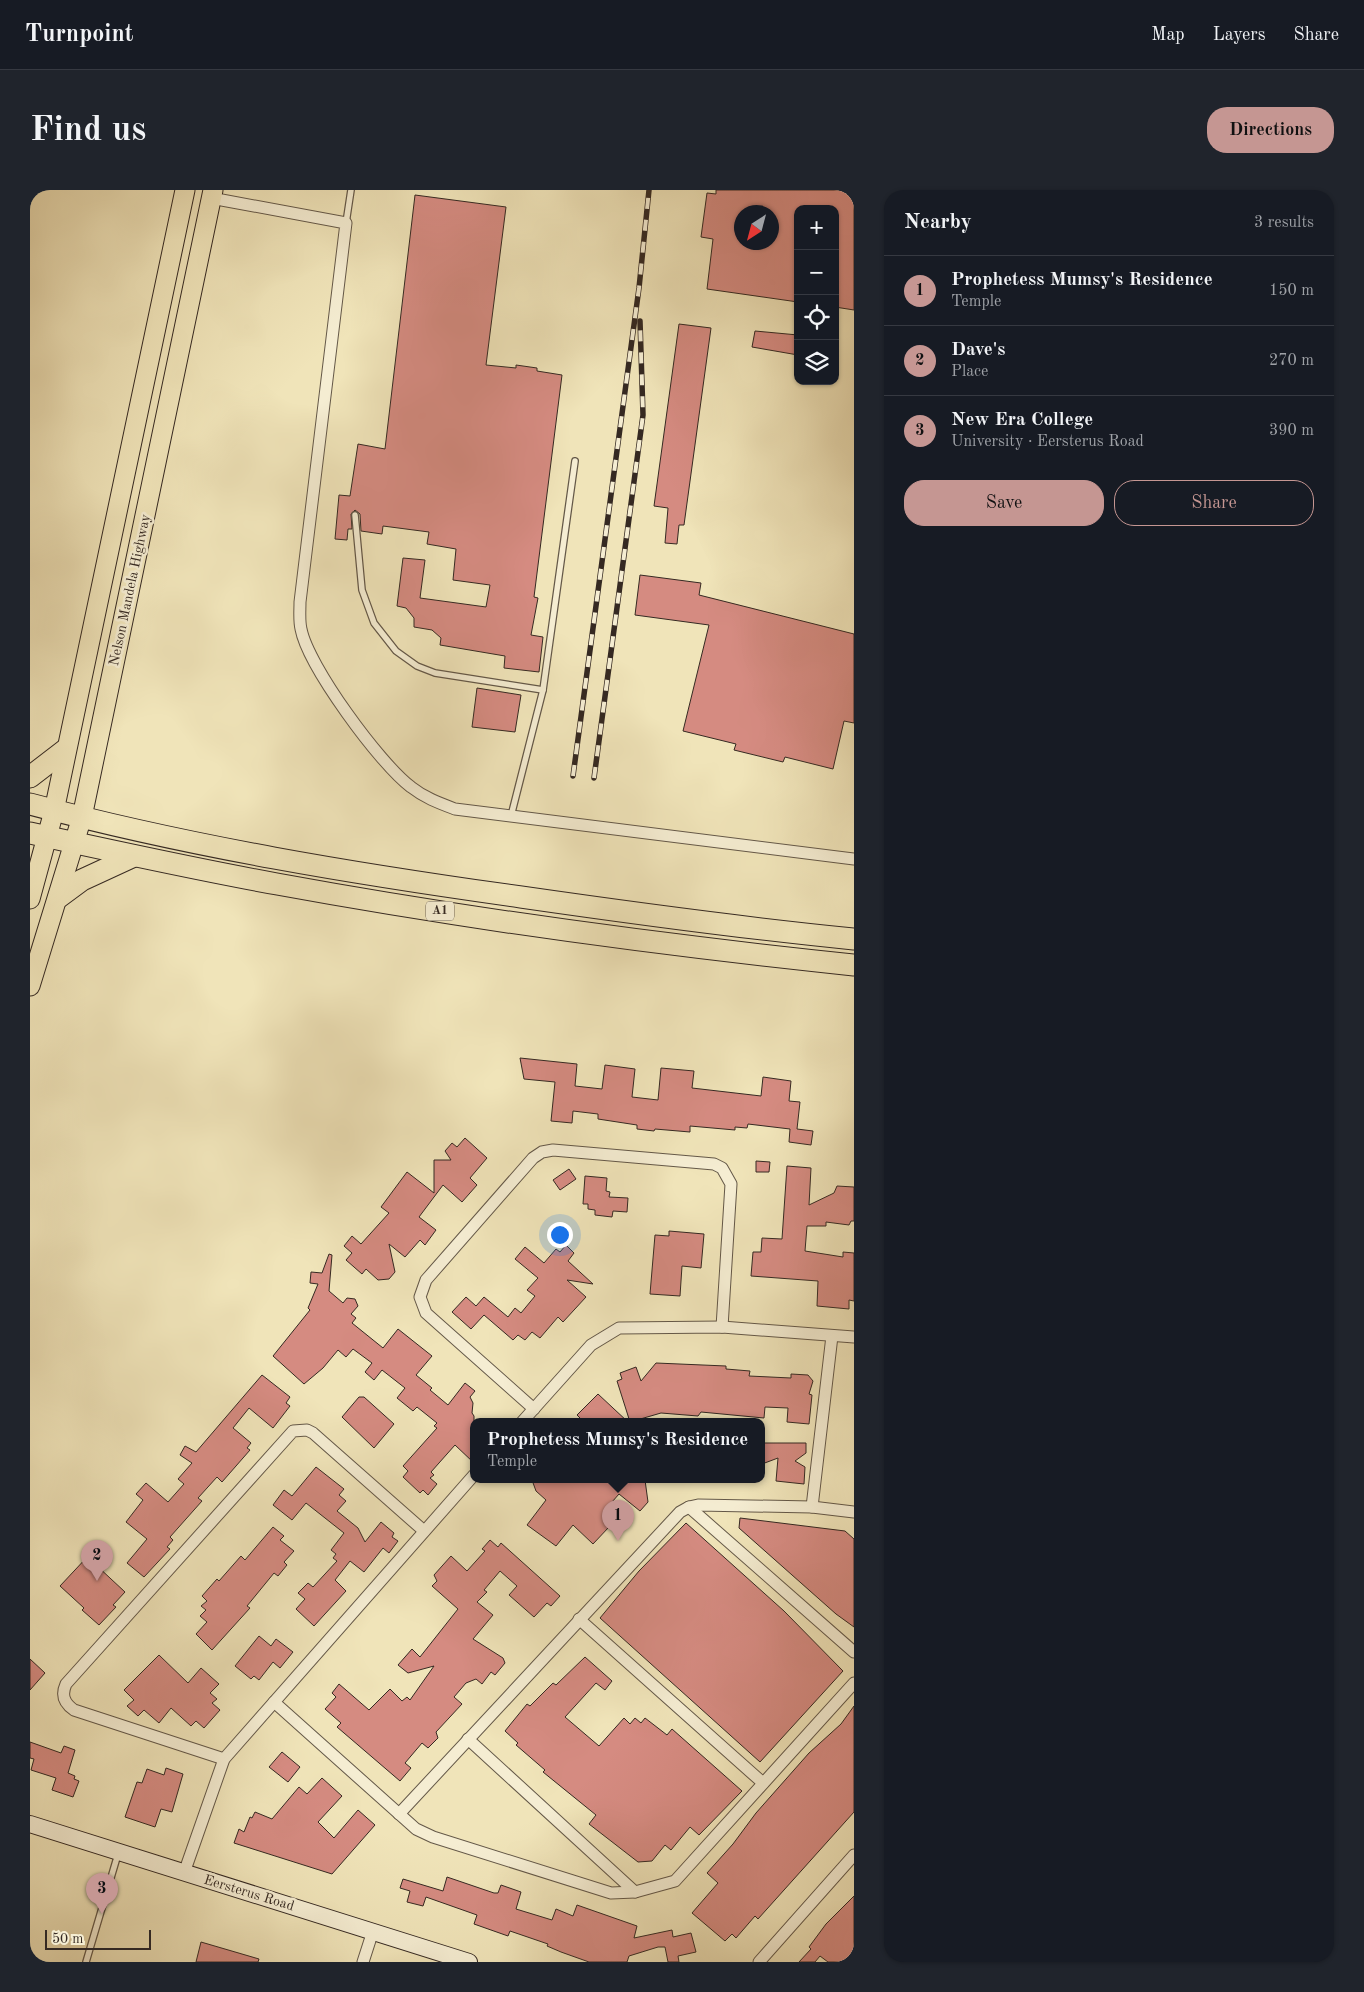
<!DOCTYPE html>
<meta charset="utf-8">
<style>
:root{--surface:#171b24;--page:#20242c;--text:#f1f3f6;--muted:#9ea1a6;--line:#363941;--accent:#c59692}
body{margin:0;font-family:"Old Standard TT",serif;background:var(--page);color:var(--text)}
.controls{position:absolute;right:15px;top:15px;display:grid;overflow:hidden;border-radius:10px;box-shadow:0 1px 4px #0004}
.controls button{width:45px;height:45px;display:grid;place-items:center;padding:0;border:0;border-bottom:1px solid var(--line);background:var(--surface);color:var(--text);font:25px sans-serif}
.compass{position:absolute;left:704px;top:15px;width:45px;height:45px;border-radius:50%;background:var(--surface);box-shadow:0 1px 4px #0004;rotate:216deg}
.scale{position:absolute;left:15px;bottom:12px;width:106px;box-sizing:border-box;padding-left:5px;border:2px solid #352922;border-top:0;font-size:14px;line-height:18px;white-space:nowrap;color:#352922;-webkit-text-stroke:4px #f5edd2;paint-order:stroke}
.you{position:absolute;left:529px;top:1044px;width:18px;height:18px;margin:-12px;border:4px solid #fff;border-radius:50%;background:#1a73e8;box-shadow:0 0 0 8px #1a73e833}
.badge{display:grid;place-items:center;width:32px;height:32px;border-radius:50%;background:var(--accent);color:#111;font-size:16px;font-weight:700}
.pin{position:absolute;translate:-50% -41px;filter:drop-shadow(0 1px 2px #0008)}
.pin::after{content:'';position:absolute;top:26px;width:18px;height:15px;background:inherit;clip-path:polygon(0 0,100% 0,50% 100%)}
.popup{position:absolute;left:440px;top:1228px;width:295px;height:65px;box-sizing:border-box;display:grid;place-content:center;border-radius:10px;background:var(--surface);filter:drop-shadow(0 1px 4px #0005);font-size:16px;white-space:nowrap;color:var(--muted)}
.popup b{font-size:19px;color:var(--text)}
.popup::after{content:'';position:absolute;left:50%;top:100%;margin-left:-10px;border:10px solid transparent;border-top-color:var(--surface)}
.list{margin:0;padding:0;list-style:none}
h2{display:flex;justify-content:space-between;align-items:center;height:65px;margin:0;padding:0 20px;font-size:21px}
h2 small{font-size:16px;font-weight:400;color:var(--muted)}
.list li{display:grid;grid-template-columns:32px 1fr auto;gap:15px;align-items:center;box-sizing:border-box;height:70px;padding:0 20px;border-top:1px solid var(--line)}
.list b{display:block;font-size:19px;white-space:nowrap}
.list p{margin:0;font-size:16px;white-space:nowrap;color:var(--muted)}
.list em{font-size:16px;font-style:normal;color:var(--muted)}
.actions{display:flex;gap:10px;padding:15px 20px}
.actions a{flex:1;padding:11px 0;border:1px solid var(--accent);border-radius:20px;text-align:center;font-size:18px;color:var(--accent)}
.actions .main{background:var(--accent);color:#111}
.icon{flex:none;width:28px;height:28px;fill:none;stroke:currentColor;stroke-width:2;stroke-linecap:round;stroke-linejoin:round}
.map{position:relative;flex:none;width:824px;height:1772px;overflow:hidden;border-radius:20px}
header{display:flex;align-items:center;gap:30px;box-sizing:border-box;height:70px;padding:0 25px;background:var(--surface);border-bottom:1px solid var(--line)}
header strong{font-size:24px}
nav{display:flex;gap:28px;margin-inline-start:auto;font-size:18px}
.intro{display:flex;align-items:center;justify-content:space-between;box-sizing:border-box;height:120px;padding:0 30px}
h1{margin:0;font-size:35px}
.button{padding:12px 22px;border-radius:20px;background:var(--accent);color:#111;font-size:18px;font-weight:700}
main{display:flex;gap:30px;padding:0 30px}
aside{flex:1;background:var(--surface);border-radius:20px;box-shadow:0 1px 4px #0004}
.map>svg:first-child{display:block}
</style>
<header>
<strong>Turnpoint</strong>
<nav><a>Map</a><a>Layers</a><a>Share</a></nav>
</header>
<div class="intro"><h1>Find us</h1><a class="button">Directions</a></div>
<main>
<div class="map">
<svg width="824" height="1772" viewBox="0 0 824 1772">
<rect width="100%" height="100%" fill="#f0e4b9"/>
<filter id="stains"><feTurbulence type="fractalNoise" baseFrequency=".004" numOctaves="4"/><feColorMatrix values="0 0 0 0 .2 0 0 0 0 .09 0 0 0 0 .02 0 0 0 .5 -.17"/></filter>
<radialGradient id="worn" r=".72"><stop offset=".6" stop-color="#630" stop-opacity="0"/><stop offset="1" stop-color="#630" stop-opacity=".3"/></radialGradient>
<g fill="#d58b81" stroke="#352922" fill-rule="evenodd">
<path d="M686 0H824V120L805 117V19H768V112L677 99 683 49 671 47 677 3 686 4ZM712 22H742V52H712Z"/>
<polygon points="385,5 476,17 456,175 486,178 486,175 507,178 507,181 532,185 504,407 508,408 501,445 513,447 509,482 474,478 475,466 410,455 411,448 402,440 384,437 384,428 376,418 367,416 373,368 395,370 390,408 456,417 460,395 423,390 426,359 397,354 399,342 353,336 352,344 331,341 330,324 325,320 321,324 322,339 318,339 317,350 305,349 309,305 320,306 328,254 355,259"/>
<polygon points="649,134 681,138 654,335 649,335 647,354 635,353 638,318 624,316"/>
<polygon points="725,141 768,145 768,165 722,157"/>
<polygon points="610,385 671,393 669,405 824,444 824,533 814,531 803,579 755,567 753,572 704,560 706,554 653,541 679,435 605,425"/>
<polygon points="447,498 491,505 485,542 442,537"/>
<polygon points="490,868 547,874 545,896 572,899 575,875 605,879 602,907 628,910 631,878 664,881 662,898 731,906 733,887 761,891 759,911 770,912 767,939 783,941 781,955 759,952 760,939 718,934 717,938 705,937 705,940 660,936 660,942 625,939 624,941 607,939 607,935 568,929 568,924 543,921 542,933 521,931 525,892 494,889"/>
<polygon points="435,948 457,968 440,988 447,995 432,1012 413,995 389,1027 406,1040 395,1055 390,1050 375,1067 359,1054 365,1082 359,1089 348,1090 336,1079 332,1084 316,1070 322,1063 314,1056 322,1046 331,1054 359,1023 351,1017 377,982 404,1003 404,970 421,970 415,961 422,953 427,957"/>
<polygon points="726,971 740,972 739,982 726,982"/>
<polygon points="757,976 781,978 779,1015 804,1003 807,996 824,997 824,1031 821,1031 819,1035 796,1032 796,1036 777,1036 775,1061 813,1067 813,1062 824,1063 824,1111 819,1110 819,1119 787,1116 788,1091 721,1086 723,1062 731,1062 732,1048 752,1049"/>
<polygon points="539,979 546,989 530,1000 523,990"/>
<polygon points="555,986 577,988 576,1001 580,1002 579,1007 598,1008 597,1022 583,1021 582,1027 565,1025 565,1020 558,1019 558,1014 553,1014"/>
<polygon points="639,1041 674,1044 671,1078 652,1076 650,1106 620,1104 625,1045 639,1046"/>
<polygon points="536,1055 544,1063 538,1071 563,1094 537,1090 556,1107 533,1132 528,1127 510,1148 502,1142 495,1150 488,1145 483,1150 454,1125 441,1139 422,1122 436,1107 446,1116 454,1107 478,1127 485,1118 491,1123 505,1106 497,1100 508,1088 485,1069 495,1057 514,1073 526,1059 530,1062"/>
<polygon points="299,1064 302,1065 299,1101 313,1113 317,1108 325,1109 328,1116 321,1124 326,1128 322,1133 353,1158 368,1139 402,1166 386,1185 402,1198 400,1200 418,1215 435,1193 445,1201 440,1207 443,1213 442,1223 444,1226 444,1273 425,1255 401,1282 404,1285 400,1288 407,1294 398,1305 393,1300 390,1303 373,1287 378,1281 373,1276 407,1238 404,1236 407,1233 387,1217 383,1221 367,1208 375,1198 352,1180 344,1190 335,1182 342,1173 323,1159 316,1167 308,1160 293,1178 274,1194 243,1166 280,1120 278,1118 288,1094 280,1093 281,1082 292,1083"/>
<polygon points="626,1173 696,1176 696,1179 720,1181 719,1186 761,1188 761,1184 778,1185 783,1191 779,1204 782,1205 779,1234 757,1232 758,1218 735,1217 734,1228 671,1222 668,1226 631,1223 600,1232 587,1191 592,1189 590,1183 606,1177 611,1191"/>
<polygon points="232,1185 260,1207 256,1213 260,1216 243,1238 219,1218 203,1238 221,1253 217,1258 220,1260 192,1292 187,1287 168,1308 172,1311 140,1347 143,1350 137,1357 140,1359 114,1387 97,1373 117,1349 96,1332 113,1310 106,1304 116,1293 138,1312 154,1294 148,1289 162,1273 150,1265 155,1256 166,1262"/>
<polygon points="568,1204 598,1232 554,1232 547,1225"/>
<polygon points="329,1207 334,1207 364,1234 344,1258 312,1227"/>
<polygon points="732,1253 776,1253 776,1263 765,1271 775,1277 774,1294 746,1291 748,1268 732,1274"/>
<polygon points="286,1277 314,1299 309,1305 316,1311 307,1321 328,1338 335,1352 351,1332 364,1343 362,1347 368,1351 359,1363 353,1358 334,1382 320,1371 305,1390 316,1401 284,1436 266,1419 275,1409 268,1403 278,1393 283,1397 307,1371 303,1368 306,1364 301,1360 314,1343 276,1313 262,1330 243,1315 254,1300 262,1306"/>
<polygon points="502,1290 615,1290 618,1312 610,1321 589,1304 575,1320 581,1324 574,1332 579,1337 563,1354 543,1335 526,1356 497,1335 516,1310 506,1301"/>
<polygon points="710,1328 815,1341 824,1349 824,1437 806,1424 709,1338"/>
<polygon points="656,1333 754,1421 813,1481 730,1572 570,1428 609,1381"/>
<polygon points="243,1337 254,1346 250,1350 264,1361 254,1372 257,1375 248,1386 244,1383 217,1416 220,1418 182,1460 166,1444 177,1432 170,1426 176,1420 171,1416 177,1411 172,1406 187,1389 189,1391 211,1366 215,1370"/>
<polygon points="460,1350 468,1357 471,1353 530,1406 521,1416 517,1413 504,1427 479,1405 487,1396 470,1381 454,1400 457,1402 447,1412 463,1425 443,1449 473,1468 475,1473 465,1485 461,1482 452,1494 446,1489 436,1493 424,1507 432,1514 406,1542 408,1548 398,1558 392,1553 375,1573 381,1578 370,1591 307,1537 311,1533 295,1519 306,1507 302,1503 309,1494 339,1520 360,1499 372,1511 377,1507 380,1510 404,1476 378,1483 368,1475 382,1459 390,1467 428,1419 402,1396 407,1391 404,1385 421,1366 437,1381 455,1361 452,1359"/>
<polygon points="59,1365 67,1373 66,1375 95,1402 83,1415 86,1417 69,1435 52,1420 54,1418 30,1396"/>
<polygon points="229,1446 241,1456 246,1449 263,1462 250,1478 243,1472 229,1490 224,1486 221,1489 205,1476"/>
<polygon points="129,1465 158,1493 171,1478 189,1494 180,1503 187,1509 182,1513 190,1520 174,1538 166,1531 161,1536 141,1518 129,1533 114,1520 108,1526 97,1516 104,1510 94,1500"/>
<polygon points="555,1467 582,1491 575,1500 566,1493 535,1527 569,1556 594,1528 600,1534 605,1528 611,1533 615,1528 637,1545 642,1539 712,1601 669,1645 660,1637 641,1660 635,1655 622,1671 608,1672 559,1634 566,1625 513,1582 515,1580 486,1555 488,1553 475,1541 497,1514 500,1516 523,1493 526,1495"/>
<polygon points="0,1469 15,1483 0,1500"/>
<polygon points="824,1516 824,1622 728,1729 725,1726 706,1748 702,1744 695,1751 662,1723 688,1693 677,1683 703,1654 726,1623 779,1563 811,1534"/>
<polygon points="0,1552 31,1563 34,1556 45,1560 38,1583 45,1586 44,1589 49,1591 43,1607 22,1600 26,1588 1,1580 4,1569 0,1568"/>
<polygon points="252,1562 270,1577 258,1592 239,1577"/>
<polygon points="136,1578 153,1584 142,1622 131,1619 125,1637 95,1627 107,1592 112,1593 117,1579 134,1585"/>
<polygon points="292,1588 312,1606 288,1632 304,1648 328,1620 345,1635 302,1684 204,1653 209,1639 214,1642 220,1627 222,1628 225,1622 242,1629 269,1597 277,1604"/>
<polygon points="417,1687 464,1703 468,1703 471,1695 491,1702 486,1719 522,1730 526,1719 543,1726 547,1715 607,1736 604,1748 642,1740 643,1747 661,1743 666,1762 648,1766 649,1772 638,1772 635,1757 628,1757 599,1766 597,1772 559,1772 531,1762 517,1756 518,1754 480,1741 478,1746 444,1734 447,1725 396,1707 393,1716 377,1712 380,1701 370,1698 373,1689 413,1701"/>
<polygon points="824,1706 824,1772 798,1772 790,1766 785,1772 769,1772 781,1759 779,1757 796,1734"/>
<polygon points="171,1752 229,1769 228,1772 166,1772"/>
</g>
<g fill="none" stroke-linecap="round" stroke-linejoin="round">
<defs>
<g id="lane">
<polyline points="316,33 321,0"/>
<polyline points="325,325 332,400 344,433 366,461 387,476 405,483 513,500"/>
<polyline points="481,626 513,500 545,271"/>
<polyline points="56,1772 88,1664"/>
</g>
<g id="street">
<path d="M181 8 316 33 270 412C270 421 269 431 271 439 278 476 350 574 381 597 395 608 409 613 425 619L824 669"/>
<polyline points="504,1219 396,1123 390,1107 396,1090 503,968 512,962 523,960 684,974 692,978 701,994 692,1137"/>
<polyline points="492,1232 561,1155 589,1138 692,1137 824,1147"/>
<polyline points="659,1317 824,1462"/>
<polyline points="782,1317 802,1146"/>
<polyline points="549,1429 733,1593"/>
<polyline points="244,1512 386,1639 403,1647 581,1703 605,1702 645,1691 824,1493"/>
<polyline points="438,1549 605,1702"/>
<path d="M194 1569 44 1520C34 1513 31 1505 36 1494L263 1241 277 1240 283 1243 394 1341"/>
<polyline points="369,1624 650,1322 659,1317 668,1315 782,1317 824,1322"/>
<polyline points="154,1683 194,1569 444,1285"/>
<polyline points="333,1772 343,1741"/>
<polyline points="729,1772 824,1665"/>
</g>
<polyline id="secondary" points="0,1634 439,1772"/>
<g id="primary">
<polyline points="0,709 24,621 155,0"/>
<polyline points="0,796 52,627 183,0"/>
</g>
<g id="highway">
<polyline points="0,587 35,560"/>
<path d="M0 614C161 657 326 684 491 707 602 723 712 738 824 749"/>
<path d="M0 643C82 661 164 679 247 694 438 729 631 755 824 775"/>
<polyline points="29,707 52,690 104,666"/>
</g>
</defs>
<use href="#lane" stroke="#645848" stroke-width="8"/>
<use href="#street" stroke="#645848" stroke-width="13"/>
<use href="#secondary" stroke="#352922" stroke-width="18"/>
<use href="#primary" stroke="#352922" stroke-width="21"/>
<use href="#highway" stroke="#352922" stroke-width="23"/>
<use href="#lane" stroke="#f5edd2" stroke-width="5.5"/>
<use href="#street" stroke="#f5edd2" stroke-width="11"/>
<use href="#secondary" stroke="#f5edd2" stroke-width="16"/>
<use href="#primary" stroke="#f0e4b9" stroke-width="19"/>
<use href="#highway" stroke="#f0e4b9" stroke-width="21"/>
<defs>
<g id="rail">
<polyline points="543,586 609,98 619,0"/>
<polyline points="564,588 613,225 610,131"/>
</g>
</defs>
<use href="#rail" stroke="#352922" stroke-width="5.5"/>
<use href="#rail" stroke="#f5edd2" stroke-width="4" stroke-dasharray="11" stroke-linecap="butt"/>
</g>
<g text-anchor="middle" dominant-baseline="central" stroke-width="5" stroke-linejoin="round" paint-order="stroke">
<rect fill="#f5edd2" stroke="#6f6457" stroke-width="1" x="396" y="711.5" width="28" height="19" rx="4"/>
<g font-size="12" font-weight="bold" fill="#352922">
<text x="410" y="721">A1</text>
</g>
<g font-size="14" fill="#352922" stroke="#f5edd2">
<text transform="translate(100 400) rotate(-78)">Nelson Mandela Highway</text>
<text transform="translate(219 1703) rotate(17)">Eersterus Road</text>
</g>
</g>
<rect width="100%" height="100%" filter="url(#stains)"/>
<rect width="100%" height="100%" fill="url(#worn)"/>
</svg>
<div class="controls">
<button>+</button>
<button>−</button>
<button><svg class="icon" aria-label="locate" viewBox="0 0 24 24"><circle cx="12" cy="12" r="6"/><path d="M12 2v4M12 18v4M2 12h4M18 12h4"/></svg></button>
<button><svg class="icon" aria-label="layers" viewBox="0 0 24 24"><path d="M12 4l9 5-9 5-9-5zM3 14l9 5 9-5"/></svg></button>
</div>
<svg class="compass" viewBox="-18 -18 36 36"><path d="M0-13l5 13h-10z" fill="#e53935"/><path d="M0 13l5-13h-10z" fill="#9ea1a6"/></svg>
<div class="scale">50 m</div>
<div class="you"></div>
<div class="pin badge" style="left:588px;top:1351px">1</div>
<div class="popup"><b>Prophetess Mumsy's Residence</b>Temple</div>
<div class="pin badge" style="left:67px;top:1391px">2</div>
<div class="pin badge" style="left:72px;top:1724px">3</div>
</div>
<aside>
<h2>Nearby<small>3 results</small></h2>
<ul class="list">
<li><span class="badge">1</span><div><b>Prophetess Mumsy's Residence</b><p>Temple</p></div><em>150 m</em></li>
<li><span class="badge">2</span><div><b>Dave's</b><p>Place</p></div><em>270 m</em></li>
<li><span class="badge">3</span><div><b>New Era College</b><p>University · Eersterus Road</p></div><em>390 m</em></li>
</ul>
<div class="actions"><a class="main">Save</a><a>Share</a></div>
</aside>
</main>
